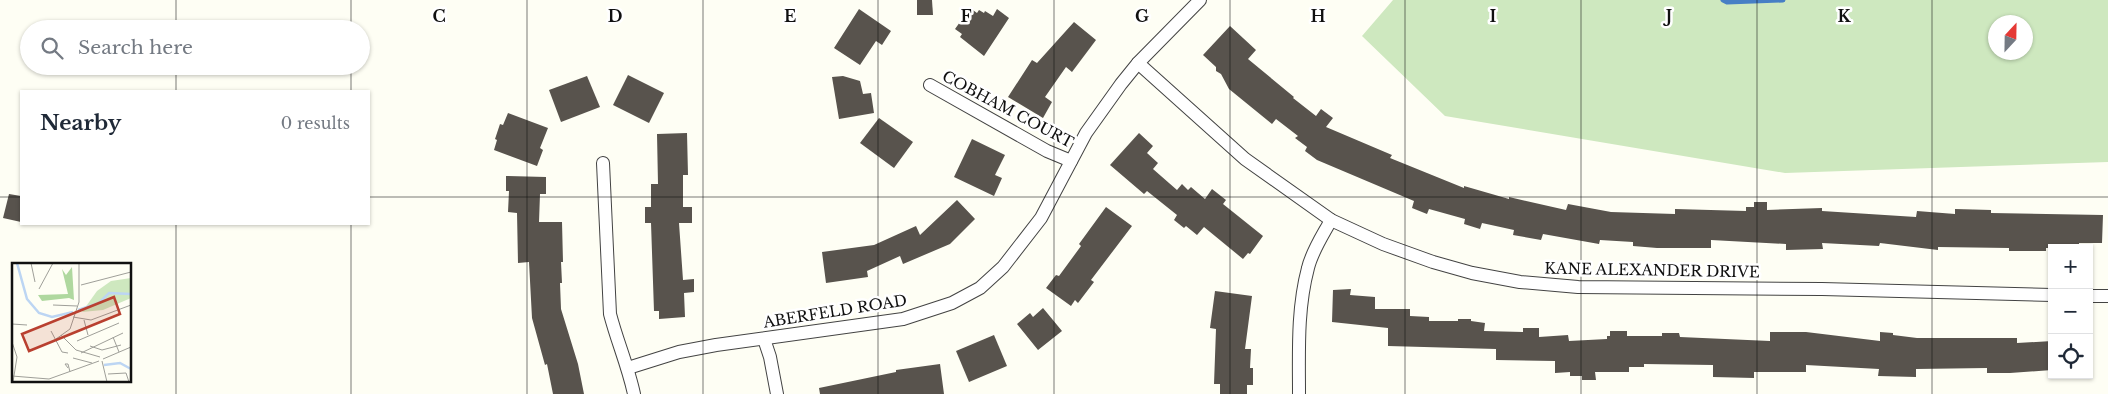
<!DOCTYPE html>
<meta charset="utf-8">
<style>
:root{--surface:#fff;--page:#f6f6f7;--text:#1f2937;--muted:#747a83;--line:#e0e1e3}
body{margin:0;font-family:"Libre Baskerville",serif;background:var(--page);color:var(--text)}
.controls{position:absolute;right:15px;bottom:15px;display:grid;overflow:hidden;border-radius:0px;box-shadow:0 1px 4px #0004}
.controls button{width:45px;height:45px;display:grid;place-items:center;padding:0;border:0;border-bottom:1px solid var(--line);background:var(--surface);color:var(--text);font:25px sans-serif}
.compass{position:absolute;left:1988px;top:15px;width:45px;height:45px;border-radius:50%;background:var(--surface);box-shadow:0 1px 4px #0004;rotate:22deg}
.list{margin:0;padding:0;list-style:none}
h2{display:flex;justify-content:space-between;align-items:center;height:65px;margin:0;padding:0 20px;font-size:21px}
h2 small{font-size:16px;font-weight:400;color:var(--muted)}
.icon{flex:none;width:28px;height:28px;fill:none;stroke:currentColor;stroke-width:2;stroke-linecap:round;stroke-linejoin:round}
.map{position:relative;flex:none;width:2108px;height:394px;overflow:hidden}
.search{position:absolute;background:var(--surface);box-shadow:0 1px 4px #0004;left:20px;top:20px;width:350px;height:55px;display:flex;align-items:center;gap:12px;box-sizing:border-box;padding:0 18px;border-radius:28px;color:var(--muted);font-size:19px}
.panel{position:absolute;background:var(--surface);box-shadow:0 1px 4px #0004;left:20px;top:90px;width:350px;height:135px;border-radius:0px}
.map>svg:first-child{display:block}
</style>
<div class="map">
<svg width="2108" height="394" viewBox="0 0 2108 394">
<rect width="100%" height="100%" fill="#fefef4"/>
<path fill="#cee8bf" fill-rule="evenodd" d="M1393 0H2108V162L1785 173 1445 116 1362 36ZM1996 22H2026V52H1996Z"/>
<g fill="none" stroke-linecap="round" stroke-linejoin="round">
<polyline stroke="#477fc5" stroke-width="5" points="1723,0 1727,2 1783,0"/>
</g>
<g fill="#58534d">
<polygon points="917,0 932,0 933,15 917,15"/>
<polygon points="970,8 977,13 979,10 984,13 985,11 993,16 997,9 1009,18 984,56 960,37 962,34 955,29"/>
<polygon points="859,9 891,31 882,45 876,41 860,65 834,48"/>
<polygon points="1074,22 1096,40 1072,72 1066,67 1045,97 1052,102 1043,118 1008,97 1032,60 1037,63"/>
<polygon points="1230,26 1256,50 1248,59 1294,97 1293,98 1316,116 1321,109 1333,118 1326,127 1392,155 1390,158 1464,188 1464,186 1509,199 1509,197 1566,210 1568,204 1611,212 1675,214 1675,209 1746,211 1746,207 1754,207 1754,202 1767,202 1767,210 1822,208 1822,211 1916,217 1917,211 1955,214 1955,209 1991,210 1991,213 2103,215 2102,243 2079,243 2079,248 2046,248 2046,251 2009,251 2009,248 1938,247 1938,250 1880,243 1879,246 1822,243 1823,249 1786,250 1786,244 1711,240 1711,248 1657,248 1633,246 1633,242 1600,240 1599,244 1543,234 1541,240 1513,235 1514,230 1482,223 1480,229 1464,224 1465,219 1429,209 1427,214 1412,208 1414,201 1317,160 1305,151 1307,147 1295,138 1298,136 1276,119 1272,124 1229,89 1221,74 1216,71 1216,67 1203,55"/>
<polygon points="628,75 664,93 649,123 613,105"/>
<polygon points="587,76 600,107 561,122 549,90"/>
<polygon points="843,76 860,81 863,94 871,93 874,113 839,119 832,77"/>
<polygon points="508,113 548,128 540,148 543,150 537,166 494,150 497,140 495,139 500,124 503,125"/>
<polygon points="879,118 913,142 894,168 860,143"/>
<polygon points="687,133 688,175 683,175 683,207 692,207 692,223 679,223 683,280 694,279 694,292 684,293 685,317 659,319 659,311 654,311 651,223 645,223 645,207 651,207 651,184 658,184 657,134"/>
<polygon points="1139,133 1153,146 1147,153 1158,163 1153,169 1177,190 1182,184 1188,190 1191,187 1205,199 1212,189 1226,200 1223,204 1263,236 1250,254 1248,253 1243,259 1204,227 1197,235 1186,226 1184,228 1174,220 1177,215 1147,191 1144,194 1110,165"/>
<polygon points="972,139 1005,155 995,175 1002,178 994,196 954,177"/>
<polygon points="506,176 546,177 546,194 540,194 539,222 562,222 563,262 561,262 562,283 560,283 561,309 578,364 584,394 553,394 547,364 545,365 532,318 529,262 518,263 517,213 508,212 509,191 506,191"/>
<polygon points="9,194 21,196 21,222 3,218"/>
<polygon points="957,200 975,219 950,244 903,264 900,256 867,271 868,277 826,283 822,252 874,245 916,226 920,235"/>
<polygon points="1106,207 1132,226 1091,280 1094,282 1078,303 1075,300 1071,306 1046,288 1056,275 1059,276 1081,246 1079,244"/>
<polygon points="1351,289 1350,295 1375,297 1375,309 1410,309 1410,316 1429,317 1429,321 1458,321 1458,319 1471,319 1471,321 1485,323 1484,331 1523,332 1523,328 1539,328 1539,337 1568,335 1569,341 1607,339 1607,336 1610,336 1610,331 1627,331 1627,336 1662,336 1662,333 1679,333 1680,337 1770,341 1770,332 1806,332 1880,341 1880,332 1893,333 1893,335 1917,338 2017,338 2017,343 2052,341 2052,370 2010,373 1987,373 1987,368 1916,369 1916,377 1878,376 1879,369 1806,365 1806,372 1754,372 1754,378 1713,377 1713,365 1644,364 1644,367 1629,367 1629,372 1595,372 1596,380 1582,380 1582,376 1570,376 1570,372 1555,373 1555,361 1496,360 1496,349 1388,346 1388,328 1332,322 1333,290"/>
<polygon points="1215,291 1252,296 1245,349 1251,349 1250,368 1253,368 1253,385 1247,385 1247,394 1220,394 1220,384 1214,384 1216,329 1210,328"/>
<polygon points="1043,308 1062,331 1038,350 1017,324 1030,313 1033,317"/>
<polygon points="994,335 1007,366 969,382 956,351"/>
<polygon points="940,364 944,394 820,394 819,388 896,372 896,370"/>
</g>
<g fill="none" stroke-linecap="round" stroke-linejoin="round">
<defs>
<g id="street">
<polyline points="1138,63 1245,159 1331,220 1383,244 1433,262 1472,273 1520,282 1578,287 1822,289 2052,295"/>
<polyline points="930,85 1047,151 1071,161"/>
<path d="M603 163 610 314C617 341 628 366 634 394"/>
<polyline points="2089,296 2108,296"/>
<polyline points="764,339 770,357 777,394"/>
<polyline points="628,368 679,352 716,345 903,319 952,303 980,288 1003,267 1041,218 1086,133 1121,84 1138,63 1200,0"/>
<path d="M1299 394C1299 352 1297 309 1308 268 1312 251 1323 235 1331 220"/>
</g>
</defs>
<use href="#street" stroke="#434343" stroke-width="14"/>
<use href="#street" stroke="#fff" stroke-width="12"/>
</g>
<path fill="none" stroke="#101010" stroke-width="1" stroke-opacity="0.55" d="M176 0V29M351 0V29M527 0V394M703 0V394M878 0V394M1054 0V394M1230 0V394M1405 0V394M1581 0V394M1757 0V394M1932 0V394M176 66V91M351 66V91M0 197H21M369 197H2108M176 224V394M351 224V394"/>
<g text-anchor="middle" dominant-baseline="central" stroke-width="5" stroke-linejoin="round" paint-order="stroke">
<g font-size="15" fill="#101010" stroke="#fff">
<text transform="translate(1008 109) rotate(28)">COBHAM COURT</text>
<text transform="translate(1652 270) rotate(1)">KANE ALEXANDER DRIVE</text>
<text transform="translate(835 311) rotate(-9)">ABERFELD ROAD</text>
</g>
</g>
<g transform="translate(12 263)">
<rect width="119" height="119" fill="#fefef4"/>
<path d="M119 15V35L91 47 70 49 85 28 99 18Z" fill="#cee8bf"/>
<path d="M60 4 62 37 57 35 30 38 26 32 56 31 50 6 54 12Z" fill="#afd89f"/>
<path fill="none" stroke="#bcd5f3" stroke-width="2.5" d="M5 0 15 36 27 50 40 54 61 49M66 47 87 40 97 30 119 31M92 102 108 100 119 106"/>
<path fill="none" stroke="#9f9f99" stroke-width="1" d="M19 0 23 19M52 0H83M69 22 119 9M27 26 41 0M41 42 65 43M61 54 79 57 119 42M72 57 76 72M0 61 15 62M39 68 50 89 56 90M49 72 64 87 88 94M101 74 107 89M44 76 58 66 67 39V1M65 78 107 60M0 79 5 94 1 119M78 83 90 87 109 82M69 90 111 70M61 95 80 100M91 96 119 84M90 98 95 119M56 105 53 101H56L58 109M96 111 114 110 117 119M0 113 37 116 87 98"/>
<path fill="#b94030" fill-opacity="0.15" stroke="#b94030" stroke-width="2.5" d="M102 34 108 51 17 88 10 71Z"/>
<rect width="119" height="119" fill="none" stroke="#101010" stroke-width="2.5"/>
</g>
<g font-size="16" text-anchor="middle" font-weight="bold" fill="#101010" stroke="#fff" stroke-width="5" stroke-linejoin="round" paint-order="stroke">
<text x="439" y="22">C</text>
<text x="615" y="22">D</text>
<text x="790" y="22">E</text>
<text x="966" y="22">F</text>
<text x="1142" y="22">G</text>
<text x="1318" y="22">H</text>
<text x="1493" y="22">I</text>
<text x="1669" y="22">J</text>
<text x="1844" y="22">K</text>
</g>
</svg>
<div class="controls">
<button>+</button>
<button>−</button>
<button><svg class="icon" aria-label="locate" viewBox="0 0 24 24"><circle cx="12" cy="12" r="6"/><path d="M12 2v4M12 18v4M2 12h4M18 12h4"/></svg></button>
</div>
<svg class="compass" viewBox="-18 -18 36 36"><path d="M0-13l5 13h-10z" fill="#e53935"/><path d="M0 13l5-13h-10z" fill="#747a83"/></svg>
<div class="search"><svg class="icon" aria-label="search" viewBox="0 0 24 24"><circle cx="10" cy="10" r="6"/><path d="M15 15l6 6"/></svg>Search here</div>
<section class="panel">
<h2>Nearby<small>0 results</small></h2>
<ul class="list">
</ul>
</section>
</div>
